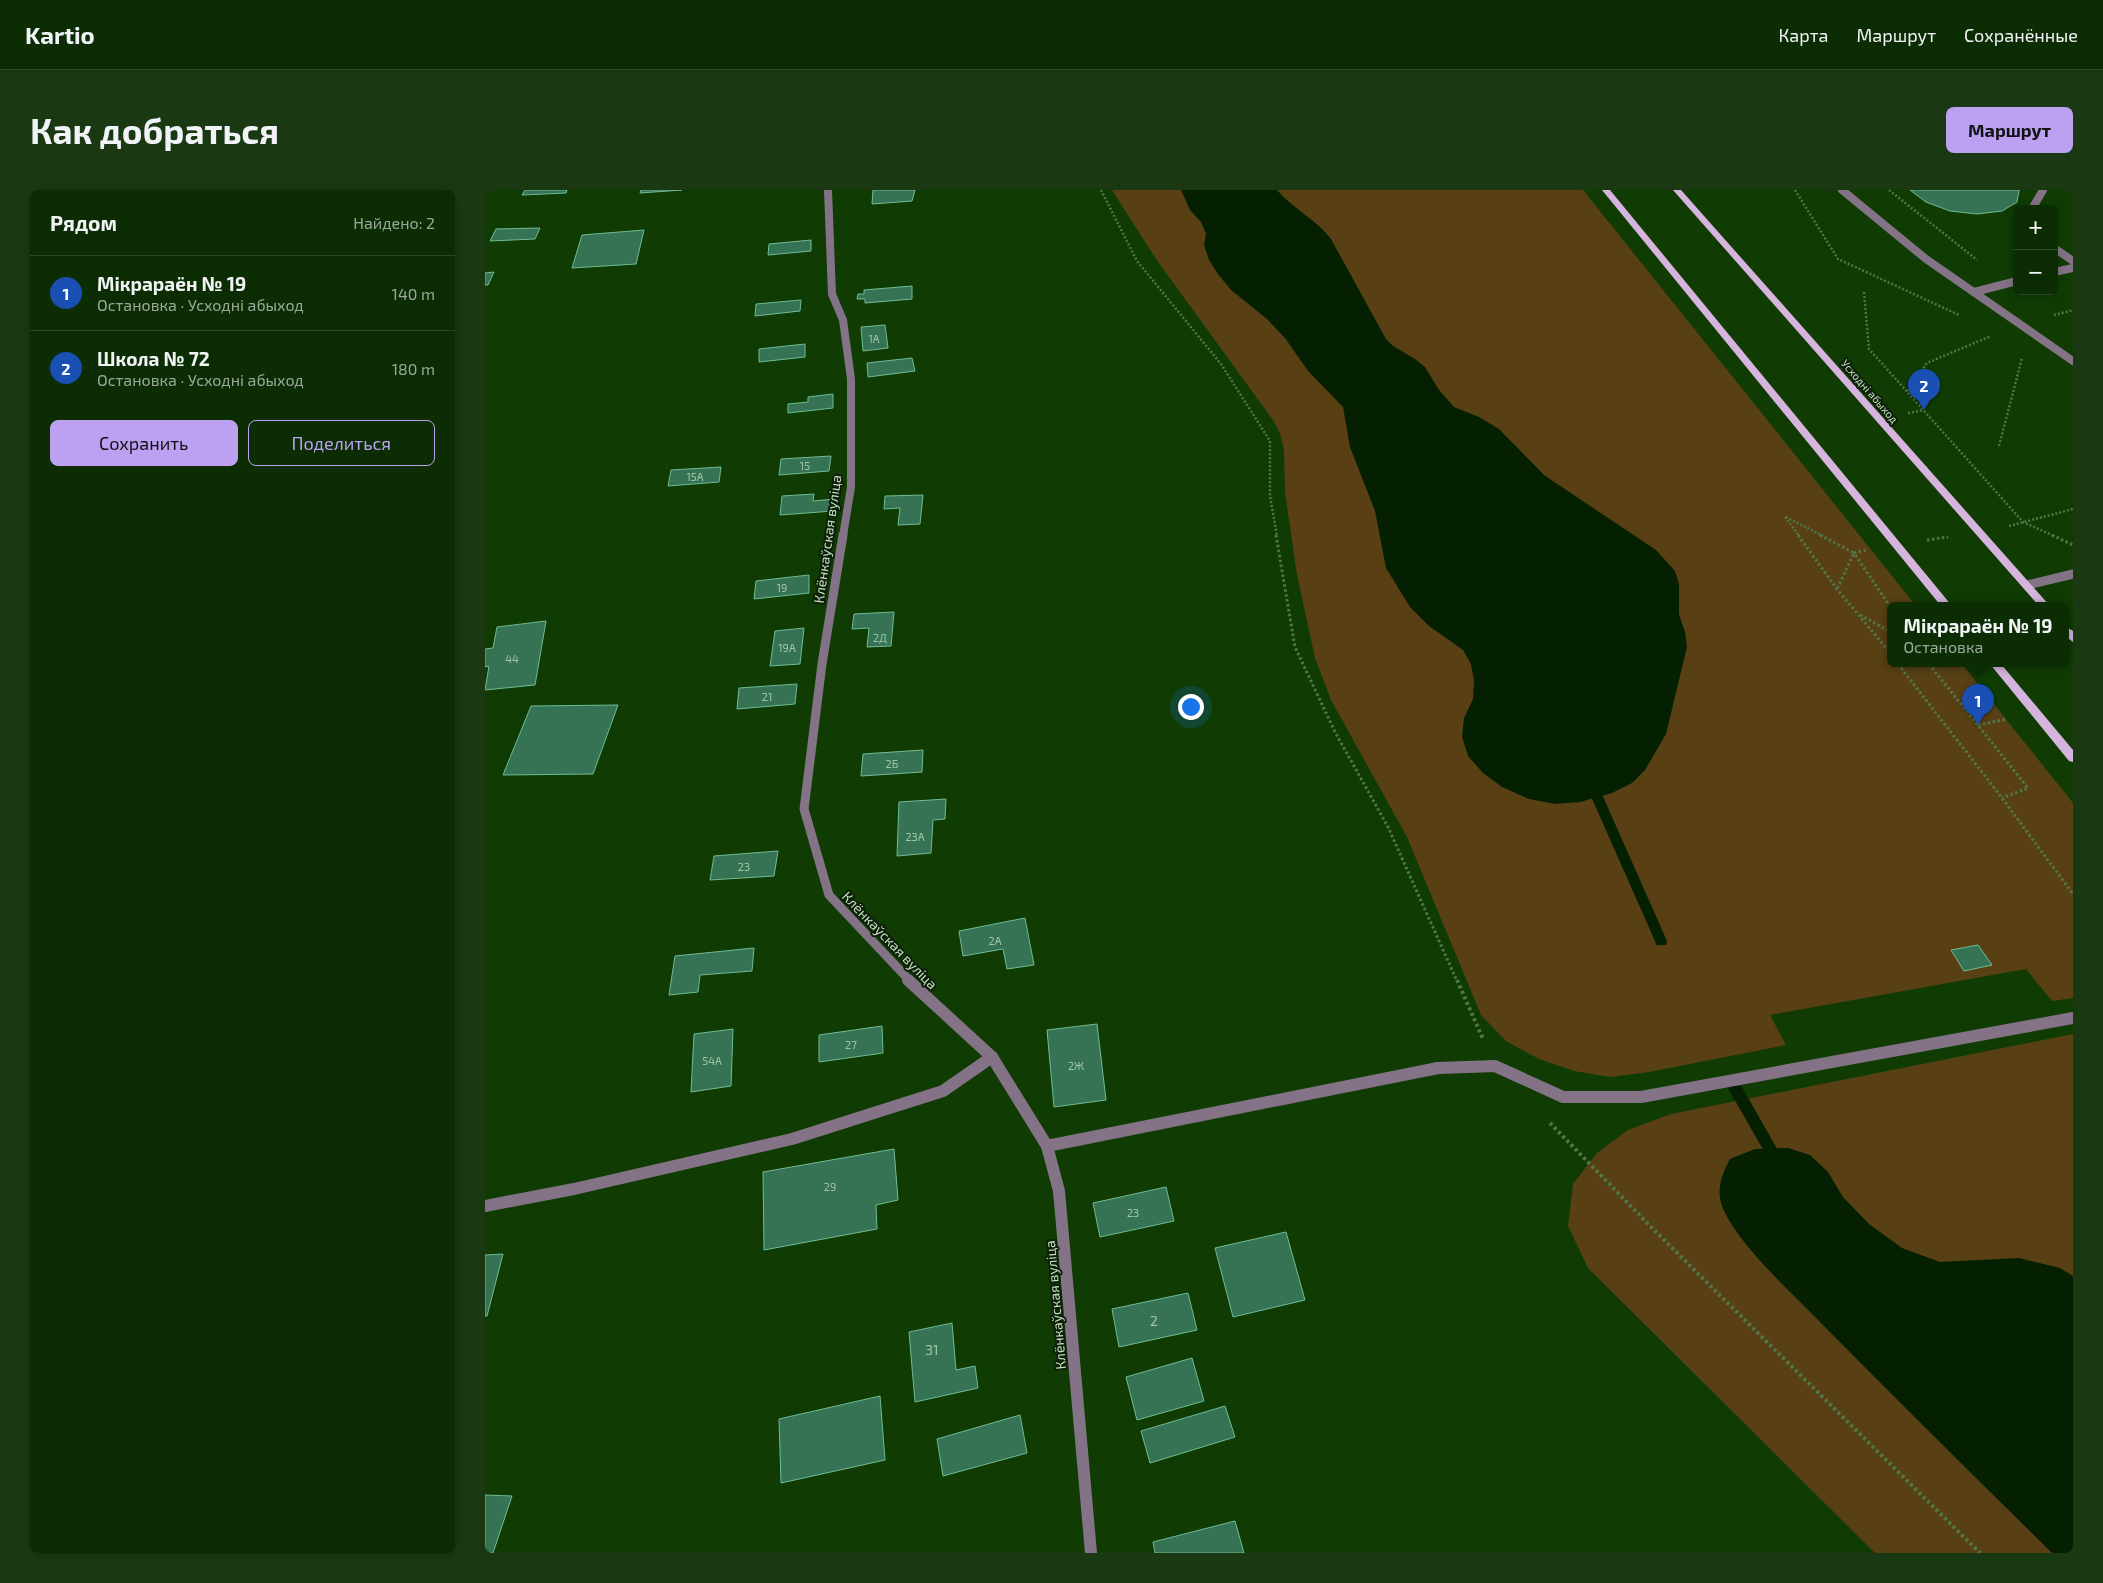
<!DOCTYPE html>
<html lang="ru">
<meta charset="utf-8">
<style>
:root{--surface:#0c2d03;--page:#1a3912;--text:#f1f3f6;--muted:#9aa89a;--line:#2c4925;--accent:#bca0f2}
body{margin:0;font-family:"Exo 2",sans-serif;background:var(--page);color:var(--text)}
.controls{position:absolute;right:15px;top:15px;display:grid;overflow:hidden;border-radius:8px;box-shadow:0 2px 8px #0003}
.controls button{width:45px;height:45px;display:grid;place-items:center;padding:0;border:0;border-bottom:1px solid var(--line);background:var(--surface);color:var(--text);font:25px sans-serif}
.you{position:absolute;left:705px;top:516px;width:18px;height:18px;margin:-12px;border:4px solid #fff;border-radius:50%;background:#1a73e8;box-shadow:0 0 0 8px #1a73e833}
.badge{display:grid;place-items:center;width:32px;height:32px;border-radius:50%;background:var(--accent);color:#fff;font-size:16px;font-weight:700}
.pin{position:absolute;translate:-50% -41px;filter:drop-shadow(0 1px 2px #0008)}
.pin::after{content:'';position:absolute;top:26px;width:18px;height:15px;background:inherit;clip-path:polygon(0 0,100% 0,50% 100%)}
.popup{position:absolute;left:1402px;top:412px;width:182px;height:65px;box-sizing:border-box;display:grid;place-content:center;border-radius:8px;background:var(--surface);filter:drop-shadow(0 1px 4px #0005);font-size:16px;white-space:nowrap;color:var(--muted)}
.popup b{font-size:19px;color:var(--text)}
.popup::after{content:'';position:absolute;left:50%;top:100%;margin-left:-10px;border:10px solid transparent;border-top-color:var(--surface)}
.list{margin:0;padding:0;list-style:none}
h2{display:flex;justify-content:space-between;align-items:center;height:65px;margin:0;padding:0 20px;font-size:21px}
h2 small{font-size:16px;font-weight:400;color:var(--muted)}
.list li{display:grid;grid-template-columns:32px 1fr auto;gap:15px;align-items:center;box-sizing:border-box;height:75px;padding:0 20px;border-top:1px solid var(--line)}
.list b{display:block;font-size:19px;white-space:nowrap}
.list p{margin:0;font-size:16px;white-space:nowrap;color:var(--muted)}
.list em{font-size:16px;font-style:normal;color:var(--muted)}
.actions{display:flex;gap:10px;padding:15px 20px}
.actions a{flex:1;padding:11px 0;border:1px solid var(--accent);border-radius:8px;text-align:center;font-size:18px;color:var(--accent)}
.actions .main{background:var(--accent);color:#111}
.map{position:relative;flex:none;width:1588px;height:1363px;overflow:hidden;border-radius:8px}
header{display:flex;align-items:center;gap:30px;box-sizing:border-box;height:70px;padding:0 25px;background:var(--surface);border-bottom:1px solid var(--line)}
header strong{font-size:24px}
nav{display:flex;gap:28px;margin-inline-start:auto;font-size:18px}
.intro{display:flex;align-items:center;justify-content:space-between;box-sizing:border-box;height:120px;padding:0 30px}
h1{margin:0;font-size:35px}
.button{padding:12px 22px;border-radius:8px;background:var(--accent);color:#111;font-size:18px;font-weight:700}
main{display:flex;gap:30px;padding:0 30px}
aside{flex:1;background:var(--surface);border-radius:8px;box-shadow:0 2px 8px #0003}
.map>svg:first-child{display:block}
</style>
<header>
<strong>Kartio</strong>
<nav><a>Карта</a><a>Маршрут</a><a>Сохранённые</a></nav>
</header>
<div class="intro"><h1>Как добраться</h1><a class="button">Маршрут</a></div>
<main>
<aside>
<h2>Рядом<small>Найдено: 2</small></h2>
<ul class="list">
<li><span class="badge" style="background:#1a4fb4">1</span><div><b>Мікрараён № 19</b><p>Остановка · Усходні абыход</p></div><em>140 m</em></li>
<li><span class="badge" style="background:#1a4fb4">2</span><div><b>Школа № 72</b><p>Остановка · Усходні абыход</p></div><em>180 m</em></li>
</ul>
<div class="actions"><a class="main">Сохранить</a><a>Поделиться</a></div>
</aside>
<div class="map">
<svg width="1588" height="1363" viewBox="0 0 1588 1363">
<rect width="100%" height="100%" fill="#103c04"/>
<g fill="#584014">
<polygon points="627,0 1098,0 1431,416 1406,416 1406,474 1477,474 1588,613 1588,808 1567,811 1541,779 1285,825 1301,855 1164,882 1125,887 1089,881 1054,869 1021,851 996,825 922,647 846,510 830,468 812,385 800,302 799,261 796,246 790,233 671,69"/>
<polygon points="1588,844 1588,1363 1390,1363 1103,1078 1083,1036 1088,994 1112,963 1143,940 1186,924"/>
</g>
<g fill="#052001">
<path d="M696 0H792C808 19 831 29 846 49L901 149 908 156 930 169 940 177 954 200 969 217 994 227 1014 239 1059 285 1171 360 1190 381 1194 394V424L1200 442 1202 457 1181 544 1160 580 1147 593 1127 603 1095 612 1070 614 1044 609 1017 597 998 583 983 566 977 547 979 528 988 509 989 491 986 474 978 460 944 436 925 417 901 378 890 321 865 257 858 217 823 181 800 148 782 129 746 100 733 84 724 70 719 55 721 44 716 32 705 20Z"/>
<path d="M1303 958 1325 965 1343 982 1358 1007 1384 1034 1417 1058 1455 1072 1534 1068 1575 1078 1588 1086V1363H1567C1490 1287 1413 1211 1337 1134 1308 1104 1252 1054 1237 1016 1231 999 1237 984 1245 969L1270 959Z"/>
</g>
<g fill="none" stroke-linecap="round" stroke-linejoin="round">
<g fill="#052001" fill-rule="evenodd">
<polygon points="1106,589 1112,593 1182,751 1181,755 1171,755 1170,751 1100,593"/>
<polygon points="1249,890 1254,892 1298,969 1300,973 1298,977 1293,979 1288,977 1244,900 1242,896 1244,892"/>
</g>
</g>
<g fill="#357354" stroke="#70bc95">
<polygon points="40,0 82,0 81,3 37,5"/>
<polygon points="156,0 197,0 155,3"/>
<polygon points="388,0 430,0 427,11 387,14"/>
<polygon points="1425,0 1534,0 1534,1 1532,12 1517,21 1492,24 1465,21 1441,12"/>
<polygon points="55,38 50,49 5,51 11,39"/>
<polygon points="159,40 151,74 87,78 97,45"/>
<polygon points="326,50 326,61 283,65 284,54"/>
<polygon points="9,82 3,95 0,95 0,83"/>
<polygon points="427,96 427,109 380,113 380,109 372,109 373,104 379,104 379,100"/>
<polygon points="316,110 315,121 270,126 271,114"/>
<polygon points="400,135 403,158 378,161 376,137"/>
<polygon points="320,154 320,167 274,172 274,159"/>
<polygon points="427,168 430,181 383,187 382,173"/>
<polygon points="348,204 348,218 303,223 303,214 323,212 323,207"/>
<polygon points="346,266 344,281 294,285 296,269"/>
<polygon points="236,277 234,292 183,296 186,280"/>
<polygon points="329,304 328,311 349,309 348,321 295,325 297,306"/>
<polygon points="438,305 435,334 413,335 415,318 399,319 400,306"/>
<polygon points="324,385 324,403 269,409 271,391"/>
<polygon points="409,422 406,456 382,457 384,438 367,439 369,424"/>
<polygon points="61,431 50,495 0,500 4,476 0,477 0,459 8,458 12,437"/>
<polygon points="319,438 315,474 285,476 290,441"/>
<polygon points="312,494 310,514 252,519 254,498"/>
<polygon points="133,515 108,584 18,585 46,516"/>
<polygon points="438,560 437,582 376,586 378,564"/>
<polygon points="461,609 460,629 448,630 446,663 412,666 414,612"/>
<polygon points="293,661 289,686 225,690 229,666"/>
<polygon points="540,728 549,775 522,779 518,759 478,766 474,741"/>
<polygon points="1493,755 1507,775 1479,781 1466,760"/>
<polygon points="269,758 267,781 215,785 213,802 184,805 190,766"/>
<polygon points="612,834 621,910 569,917 562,840"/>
<polygon points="397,836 398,863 334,872 334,845"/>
<polygon points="248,839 246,896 206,902 209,844"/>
<polygon points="409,959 413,1010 391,1015 392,1039 279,1060 278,982"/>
<polygon points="681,997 689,1031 615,1047 608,1013"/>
<polygon points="801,1042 820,1110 748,1127 730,1058"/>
<polygon points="18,1064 2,1126 0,1126 0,1065"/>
<polygon points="703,1103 712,1140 634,1157 627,1119"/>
<polygon points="467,1133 471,1180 490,1176 493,1198 430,1212 424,1142"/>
<polygon points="707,1168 719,1211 652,1230 641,1187"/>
<polygon points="395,1206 400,1270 296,1293 294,1229"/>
<polygon points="740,1216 750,1247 665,1273 656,1241"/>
<polygon points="535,1225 542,1263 458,1286 452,1249"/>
<polygon points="0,1305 27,1306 8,1363 0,1363"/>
<polygon points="750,1331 759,1363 670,1363 668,1352"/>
</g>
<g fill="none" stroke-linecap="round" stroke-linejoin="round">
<g stroke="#517647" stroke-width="2.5" stroke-dasharray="2 2" stroke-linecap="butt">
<polyline points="616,0 652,71 736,174 785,251 785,306 792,346"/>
<polyline points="1310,0 1353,69 1474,125"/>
<polyline points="1404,0 1492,70"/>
<polyline points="1379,102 1384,159 1538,332 1569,346"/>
<polyline points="1569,125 1588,120"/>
<polyline points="1422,201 1442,173 1506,146"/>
<polyline points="1423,223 1439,220"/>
<polyline points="1514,256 1537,168"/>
<polyline points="1300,327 1314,346"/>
<polyline points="1301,327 1338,346"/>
<polyline points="1524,336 1588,319"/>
</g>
<g stroke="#517647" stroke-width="3" stroke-dasharray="2.5 2.5" stroke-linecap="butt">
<polyline points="791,345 810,457 850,542 903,637 972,791"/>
<polyline points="1313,345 1352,399 1406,464"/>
<polyline points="1335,345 1369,363 1352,399"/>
<polyline points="1567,345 1588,355"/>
<polyline points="1442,350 1463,347"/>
<polyline points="1381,360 1369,363 1406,418"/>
<polyline points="1375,425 1406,442"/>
<polyline points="1413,474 1517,608 1588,704"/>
<polyline points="1444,474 1543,598 1517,608"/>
<polyline points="1493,535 1522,529"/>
</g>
<g stroke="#517647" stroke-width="4" stroke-dasharray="3 3" stroke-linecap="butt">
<polyline points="972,790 998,849"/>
<polyline points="1065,933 1170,1041 1495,1363"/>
</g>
<g stroke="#847387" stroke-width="8">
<polyline points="1357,0 1441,69 1588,171"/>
<polyline points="1547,19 1558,0"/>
<polyline points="1569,58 1588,71"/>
<polyline points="1569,82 1588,78"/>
<polyline points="1489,102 1532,91"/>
</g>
<polyline stroke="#847387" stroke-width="9" points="1542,395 1588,384"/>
<g stroke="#847387" stroke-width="12">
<polyline points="562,956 953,878 1010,876 1078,907 1156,907 1588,828"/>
<polyline points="0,1016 89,999 307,949 458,901 507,867"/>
</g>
<polyline stroke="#847387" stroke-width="8" points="343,0 347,104 358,130 366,189 366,297 358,346"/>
<polyline stroke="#847387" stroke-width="9" points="358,345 337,474 319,619 344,705 425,791"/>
<polyline stroke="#847387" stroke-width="12" points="423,790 507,867 562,956 574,1001 606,1363"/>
<g fill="#d6b4de" fill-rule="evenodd">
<polygon points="1117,0 1125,0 1467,416 1456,416"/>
<polygon points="1188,0 1196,0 1565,416 1554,416"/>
<polygon points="1580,436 1588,441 1588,452 1580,446"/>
<polygon points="1505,474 1516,474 1588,560 1588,572 1584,571"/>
</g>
</g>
<g text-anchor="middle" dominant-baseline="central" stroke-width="4" stroke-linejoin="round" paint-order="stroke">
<g font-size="11" fill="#a2c4a6">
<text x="389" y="148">1А</text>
<text x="320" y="275">15</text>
<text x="210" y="286">15А</text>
<text x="297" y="397">19</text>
<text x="395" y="447">2Д</text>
<text x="302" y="457">19А</text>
<text x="27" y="468">44</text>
<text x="282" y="506">21</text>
<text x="407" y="573">2Б</text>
<text x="430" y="646">23А</text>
<text x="259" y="676">23</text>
<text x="510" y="750">2А</text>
<text x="366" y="854">27</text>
<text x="227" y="870">54А</text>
<text x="591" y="875">2Ж</text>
<text x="345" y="996">29</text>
<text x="648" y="1022">2З</text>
</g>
<g font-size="11" fill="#c7dfc2" stroke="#0c1f08">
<text transform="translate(1385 201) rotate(49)">Усходні абыход</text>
</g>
<g font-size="14" fill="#c7dfc2" stroke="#0c1f08">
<text transform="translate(342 349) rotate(-82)">Клёнкаўская вуліца</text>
<text transform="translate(405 750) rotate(46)">Клёнкаўская вуліца</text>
<text transform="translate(570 1115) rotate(-95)">Клёнкаўская вуліца</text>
</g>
<g font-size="14" fill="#a2c4a6">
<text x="669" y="1130">2</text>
<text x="447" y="1159">31</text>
</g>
</g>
</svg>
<div class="controls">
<button>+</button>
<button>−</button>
</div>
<div class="you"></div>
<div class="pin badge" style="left:1493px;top:535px;background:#1a4fb4">1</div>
<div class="popup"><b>Мікрараён № 19</b>Остановка</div>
<div class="pin badge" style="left:1439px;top:220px;background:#1a4fb4">2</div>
</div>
</main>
